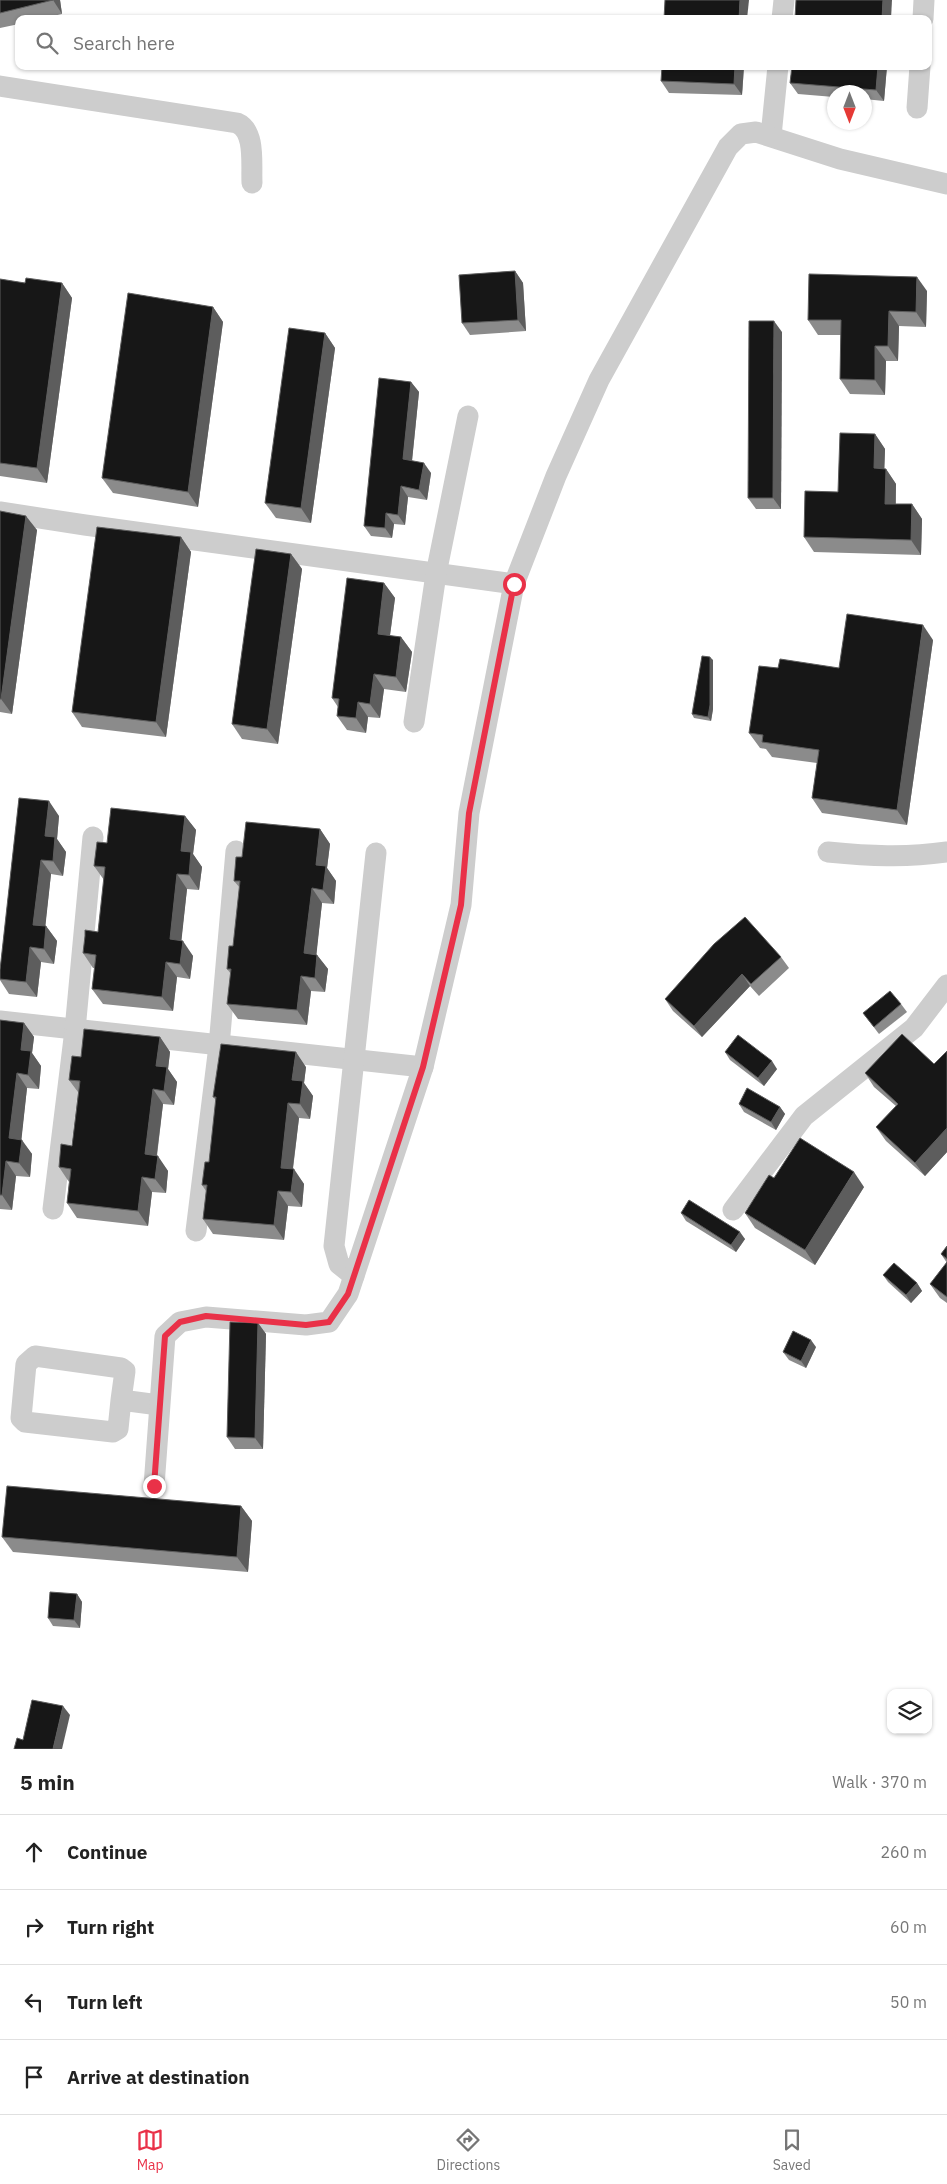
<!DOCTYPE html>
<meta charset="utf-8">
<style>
:root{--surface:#fff;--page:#f6f6f6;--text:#222;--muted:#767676;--line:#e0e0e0;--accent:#e93148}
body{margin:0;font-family:"IBM Plex Sans",sans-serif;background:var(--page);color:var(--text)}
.controls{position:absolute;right:15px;bottom:15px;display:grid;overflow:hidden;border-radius:10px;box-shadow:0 1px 4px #0004}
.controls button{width:45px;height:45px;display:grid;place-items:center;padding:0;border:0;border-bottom:1px solid var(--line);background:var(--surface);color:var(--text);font:25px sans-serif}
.compass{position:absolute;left:827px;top:85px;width:45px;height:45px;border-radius:50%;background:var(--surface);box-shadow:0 1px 4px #0004;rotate:180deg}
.stop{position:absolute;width:15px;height:15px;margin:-11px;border:4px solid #e93148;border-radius:50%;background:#fff}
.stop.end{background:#e93148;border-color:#fff;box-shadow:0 1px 5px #0008}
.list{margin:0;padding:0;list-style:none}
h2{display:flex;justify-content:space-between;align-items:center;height:65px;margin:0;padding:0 20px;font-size:21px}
h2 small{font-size:16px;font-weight:400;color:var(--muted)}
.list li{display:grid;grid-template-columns:32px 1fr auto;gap:15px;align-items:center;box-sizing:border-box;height:75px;padding:0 20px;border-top:1px solid var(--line)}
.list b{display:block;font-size:19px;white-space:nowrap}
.list em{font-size:16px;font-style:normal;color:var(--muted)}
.icon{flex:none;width:28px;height:28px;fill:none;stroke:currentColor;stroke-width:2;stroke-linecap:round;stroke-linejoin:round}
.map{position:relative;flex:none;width:947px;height:1749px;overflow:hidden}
.search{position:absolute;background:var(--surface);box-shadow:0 1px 4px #0004;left:15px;right:15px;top:15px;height:55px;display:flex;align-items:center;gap:12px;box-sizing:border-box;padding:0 18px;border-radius:10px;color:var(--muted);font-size:19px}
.sheet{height:365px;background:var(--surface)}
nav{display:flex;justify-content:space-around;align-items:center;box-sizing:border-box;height:70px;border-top:1px solid var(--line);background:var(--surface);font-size:14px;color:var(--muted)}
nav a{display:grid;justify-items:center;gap:2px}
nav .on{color:var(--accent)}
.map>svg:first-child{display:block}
</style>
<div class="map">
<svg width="947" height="1749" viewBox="0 0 947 1749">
<rect width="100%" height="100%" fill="#fff"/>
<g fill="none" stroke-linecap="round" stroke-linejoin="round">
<g stroke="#cdcdcd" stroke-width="21">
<polyline points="782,19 784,0"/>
<polyline points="923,19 924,0"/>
<path d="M0 86 237 123C256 131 251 165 252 183"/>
<polyline points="917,108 920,66"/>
<polyline points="771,136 778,66"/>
<polyline points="0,512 85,525 514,584"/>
<polyline points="414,722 436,574 468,416"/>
<path d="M828 852C869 856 906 858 947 852"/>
<polyline points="0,1021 423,1067"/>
<polyline points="53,1209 75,1030 93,837"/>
<polyline points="733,1210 804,1116 914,1028 947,985"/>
<polyline points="196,1231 219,1046 236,851"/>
<polyline points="354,1276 339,1264 334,1246 376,853"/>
<polyline points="121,1400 118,1429 113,1432 25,1422 21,1418 26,1364 35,1356 121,1368 125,1371 121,1400 159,1405"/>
<polyline points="154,1486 165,1336 180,1322 206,1317 306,1325 329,1322 348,1294 423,1067 461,905 469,813 514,584 556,476 599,380 728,147 741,134 756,132 840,159 947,184"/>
</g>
</g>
<g fill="#8b8b8b">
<polygon points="0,0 60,0 62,14 40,19 19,19 19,24 0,28"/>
<polygon points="744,66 742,95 669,93 661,81"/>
<polygon points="792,66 887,66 884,101 864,99 864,92 834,92 834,97 798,94 790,83"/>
<polygon points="515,271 523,283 526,331 470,335 462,323"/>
<polygon points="0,279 25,283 62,283 72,298 47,483 0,476"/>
<polygon points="927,291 926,327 899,326 898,361 886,361 885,395 850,394 840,379 841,335 818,335 808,320"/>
<polygon points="213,307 223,322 198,507 113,493 102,478"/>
<polygon points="782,332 781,509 756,509 748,498"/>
<polygon points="325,333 335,348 311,523 276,518 265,503"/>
<polygon points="411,382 419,392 412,461 431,473 427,500 408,497 405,525 394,524 392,538 371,536 364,526"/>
<polygon points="875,434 885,449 884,469 886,469 896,484 896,504 912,504 922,519 921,555 814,552 804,537 838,492"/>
<polygon points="0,511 37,530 12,714 0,712"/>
<polygon points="181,537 191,552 166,737 82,727 72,712"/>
<polygon points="291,554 302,569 278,744 242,739 232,724"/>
<polygon points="384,583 395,598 390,636 401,637 412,652 406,692 384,689 380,718 368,717 366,733 347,730 337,716 338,707 332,698"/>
<polygon points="933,640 907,825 822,813 812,798 817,763 772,757 766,749 760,748 749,733 778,668 839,668"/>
<polygon points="713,660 713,709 711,721 694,718 692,714"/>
<polygon points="19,798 59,816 57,839 66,852 63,876 51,874 45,926 46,926 57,941 54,964 41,962 37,997 9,994 0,980 0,970"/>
<polygon points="185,816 196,830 193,854 202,867 199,890 187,889 181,941 193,956 190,979 177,977 173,1011 103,1004 92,989 95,968 93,968 83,953 98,932 104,880 94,866 107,843"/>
<polygon points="320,829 330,844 327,868 336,881 334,904 322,903 316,955 317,955 328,969 325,992 311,991 307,1025 238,1019 227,1004 231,974 227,969 233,946 240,888 234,881 242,857"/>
<polygon points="781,957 789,968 759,996 750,986 702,1037 673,1011 665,999"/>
<polygon points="901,1004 907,1012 879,1034 863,1013"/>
<polygon points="0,1020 24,1023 34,1037 32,1053 41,1066 39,1089 27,1088 21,1140 32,1154 30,1177 16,1176 12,1210 0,1209"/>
<polygon points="160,1037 170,1052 168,1069 177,1082 174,1105 163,1104 157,1156 168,1171 166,1193 152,1192 148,1226 77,1218 67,1203 69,1182 59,1167 72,1146 78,1092 69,1080 81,1057"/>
<polygon points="947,1051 947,1152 925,1176 886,1141 876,1127 896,1106 874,1087 865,1073 934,1064"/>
<polygon points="725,1052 777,1069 764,1086 730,1060"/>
<polygon points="306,1067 304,1083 313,1096 310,1119 299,1118 293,1169 304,1184 302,1207 288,1206 284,1240 213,1234 203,1219 206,1191 202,1185 209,1162 216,1100 213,1097"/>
<polygon points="739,1104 780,1107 785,1114 776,1130 744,1112"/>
<polygon points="774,1178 864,1187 815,1265 755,1228 745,1213"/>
<polygon points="681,1213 745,1239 736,1252 686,1221"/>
<polygon points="947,1246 947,1303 940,1298 930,1284 947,1263 941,1254"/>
<polygon points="883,1275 917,1283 922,1291 911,1303 888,1282"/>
<polygon points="258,1323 266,1334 263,1449 235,1449 227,1437"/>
<polygon points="816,1347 806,1368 789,1360 783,1352"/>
<polygon points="241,1506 252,1521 248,1572 13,1552 2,1537"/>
<polygon points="77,1594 82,1602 80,1628 53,1626 48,1618"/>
</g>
<g fill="#5d5d5d">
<polygon points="53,0 60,0 62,14"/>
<polygon points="740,0 749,0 747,19 739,19"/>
<polygon points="883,0 892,0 891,19 882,19"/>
<polygon points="735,66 744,66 742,95 734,84"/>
<polygon points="878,66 887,66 884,101 876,90"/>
<polygon points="515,271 523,283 526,331 518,320"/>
<polygon points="917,277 927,291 926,327 916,312"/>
<polygon points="62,283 72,298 47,483 37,468"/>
<polygon points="213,307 223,322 198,507 188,492"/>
<polygon points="889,311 899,326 898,361 888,346"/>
<polygon points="774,321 782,332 781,509 773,498"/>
<polygon points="325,333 335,348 311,523 301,508"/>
<polygon points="875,346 886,361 885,395 875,380"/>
<polygon points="411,382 419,392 411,470 403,459"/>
<polygon points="875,434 885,449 884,483 874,468"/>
<polygon points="424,463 431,473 427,500 419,490"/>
<polygon points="886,469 896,484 895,519 885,504"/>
<polygon points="401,486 408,497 405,525 398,515"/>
<polygon points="912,504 922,519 921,555 911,540"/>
<polygon points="386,513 394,524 392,538 385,528"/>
<polygon points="26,516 37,530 12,714 1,699"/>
<polygon points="181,537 191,552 166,737 156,722"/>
<polygon points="291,554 302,569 278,744 267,729"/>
<polygon points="384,583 395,598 388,649 378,634"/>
<polygon points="923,625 933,640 907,825 897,810"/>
<polygon points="401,637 412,652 406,692 396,677"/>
<polygon points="710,657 713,660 713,709 711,721 708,717"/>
<polygon points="374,674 384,689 380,718 370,704"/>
<polygon points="358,702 368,717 366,733 356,718"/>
<polygon points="49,801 59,816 57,839 66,852 63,876 53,861 45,836"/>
<polygon points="185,816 196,830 193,854 202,867 199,890 189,875 181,851"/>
<polygon points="320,829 330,844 327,868 336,881 334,904 323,890 316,865"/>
<polygon points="41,860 51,874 44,939 33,925"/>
<polygon points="177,874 187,889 180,954 170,939"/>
<polygon points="312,888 322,903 315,968 304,953"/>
<polygon points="46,926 57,941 54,964 44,949"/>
<polygon points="183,941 193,956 190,979 180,964"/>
<polygon points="30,947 41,962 37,997 26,982"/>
<polygon points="317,955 328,969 325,992 315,978"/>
<polygon points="166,962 177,977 173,1011 162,997"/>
<polygon points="742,974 750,986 702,1037 694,1026"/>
<polygon points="301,976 311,991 307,1025 297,1010"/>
<polygon points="24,1023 34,1037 32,1053 41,1066 39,1089 28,1075 21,1050"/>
<polygon points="160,1037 170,1052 168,1069 177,1082 174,1105 164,1091 156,1066"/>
<polygon points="296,1052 306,1067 304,1083 313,1096 310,1119 300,1104 292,1080"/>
<polygon points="772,1061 777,1069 764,1086 758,1078"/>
<polygon points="17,1073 27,1088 20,1153 9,1138"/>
<polygon points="153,1089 163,1104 155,1169 145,1154"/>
<polygon points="288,1103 299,1118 291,1183 281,1168"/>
<polygon points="780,1107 785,1114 776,1130 771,1122"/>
<polygon points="947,1128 947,1152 925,1176 915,1163"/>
<polygon points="22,1140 32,1154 30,1177 19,1163"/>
<polygon points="158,1156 168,1171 166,1193 155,1179"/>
<polygon points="6,1161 16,1176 12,1210 2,1195"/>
<polygon points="294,1169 304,1184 302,1207 291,1192"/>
<polygon points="854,1172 864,1187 815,1265 805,1250"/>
<polygon points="142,1177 152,1192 148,1226 138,1211"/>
<polygon points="278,1191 288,1206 284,1240 274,1225"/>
<polygon points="740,1232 745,1239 736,1252 731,1245"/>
<polygon points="917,1283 922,1291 911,1303 906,1295"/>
<polygon points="258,1323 266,1334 263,1449 255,1438"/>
<polygon points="811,1340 816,1347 806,1368 801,1361"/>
<polygon points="241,1506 252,1521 248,1572 237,1557"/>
<polygon points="77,1594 82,1602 80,1628 74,1620"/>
<polygon points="63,1706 70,1715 62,1749 53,1749"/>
</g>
<g fill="#171717" stroke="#5d5d5d">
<polygon points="0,0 53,0 0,13"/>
<polygon points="665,0 740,0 739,19 664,19"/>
<polygon points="796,0 883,0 882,19 795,19"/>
<polygon points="662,66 735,66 734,84 661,81"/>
<polygon points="792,66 878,66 876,90 790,83"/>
<polygon points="515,271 518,320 462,323 459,275"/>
<polygon points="809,274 917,277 916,312 889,311 888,346 875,346 875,380 840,379 841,320 808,320"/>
<polygon points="26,278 62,283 37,468 0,463 0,279 25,283"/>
<polygon points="128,293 213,307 188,492 102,478"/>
<polygon points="749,321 774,321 773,498 748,498"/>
<polygon points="289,328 325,333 301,508 265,503"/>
<polygon points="379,378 411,382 403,459 424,463 419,490 401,486 398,515 386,513 385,528 364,526"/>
<polygon points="840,433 875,434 874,468 886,469 885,504 912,504 911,540 804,537 805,491 838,492"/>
<polygon points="0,511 26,516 1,699 0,699"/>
<polygon points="97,527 181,537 156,722 72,712"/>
<polygon points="256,549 291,554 267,729 232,724"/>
<polygon points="347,578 384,583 378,634 401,637 396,677 374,674 370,704 358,702 356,718 337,716 339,699 332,698"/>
<polygon points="847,614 923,625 897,810 812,798 819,750 762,742 763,735 749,733 759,666 778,668 780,659 839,668"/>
<polygon points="702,656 710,657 710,705 708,717 692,714"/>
<polygon points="19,798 49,801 45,836 55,837 53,861 41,860 33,925 46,926 44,949 30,947 26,982 0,979 0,970"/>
<polygon points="111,808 185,816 181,851 191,852 189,875 177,874 170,939 183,941 180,964 166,962 162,997 92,989 96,955 83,953 85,936 85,930 98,932 105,867 94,866 97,842 107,843"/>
<polygon points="246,822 320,829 316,865 326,866 323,890 312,888 304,953 317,955 315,978 301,976 297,1010 227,1004 231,969 227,969 229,946 233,946 240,881 234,881 236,857 242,857"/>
<polygon points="745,917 781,957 751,984 742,974 694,1026 665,999 714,944"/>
<polygon points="890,991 901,1004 874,1027 863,1013"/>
<polygon points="0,1020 24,1023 21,1050 31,1051 28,1075 17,1073 9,1138 22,1140 19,1163 6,1161 2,1195 0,1195"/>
<polygon points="84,1029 160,1037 156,1066 167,1067 164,1091 153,1089 145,1154 158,1156 155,1179 142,1177 138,1211 67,1203 71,1169 59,1167 61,1144 72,1146 80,1081 69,1080 72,1056 81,1057"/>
<polygon points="902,1034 934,1064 947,1051 947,1128 915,1163 876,1127 898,1104 865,1073"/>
<polygon points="738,1035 772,1061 758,1078 725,1052"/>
<polygon points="221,1044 296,1052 292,1080 303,1081 300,1104 288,1103 281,1168 294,1169 291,1192 278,1191 274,1225 203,1219 207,1185 202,1185 205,1162 209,1162 216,1097 213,1097"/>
<polygon points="747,1088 780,1107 771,1122 739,1104"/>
<polygon points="800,1138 854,1172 805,1250 745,1213 769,1175 774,1178"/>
<polygon points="689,1200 740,1232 731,1245 681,1213"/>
<polygon points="947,1246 947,1259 941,1254"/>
<polygon points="947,1262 947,1297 930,1284"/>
<polygon points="894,1263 917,1283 906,1295 883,1275"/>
<polygon points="230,1322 258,1323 255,1438 227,1437"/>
<polygon points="793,1331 811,1340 801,1361 783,1352"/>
<polygon points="7,1486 241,1506 237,1557 2,1537"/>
<polygon points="50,1592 77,1594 74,1620 48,1618"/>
<polygon points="32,1700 63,1706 53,1749 14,1749 17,1738 23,1740"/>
</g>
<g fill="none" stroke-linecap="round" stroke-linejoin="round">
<polyline stroke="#e93148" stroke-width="6" points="154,1486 165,1336 180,1322 206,1316 306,1325 329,1322 348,1294 423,1067 461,905 469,813 514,584"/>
</g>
</svg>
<div class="controls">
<button><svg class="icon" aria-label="layers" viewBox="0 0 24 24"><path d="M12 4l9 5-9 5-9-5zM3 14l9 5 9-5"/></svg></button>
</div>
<svg class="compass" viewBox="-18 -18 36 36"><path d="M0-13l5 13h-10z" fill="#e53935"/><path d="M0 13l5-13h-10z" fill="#767676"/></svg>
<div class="stop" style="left:514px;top:584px"></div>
<div class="stop end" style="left:154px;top:1486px"></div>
<div class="search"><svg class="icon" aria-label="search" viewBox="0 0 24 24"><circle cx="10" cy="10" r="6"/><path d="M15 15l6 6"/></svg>Search here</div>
</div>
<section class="sheet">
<h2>5 min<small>Walk · 370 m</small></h2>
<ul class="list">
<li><svg class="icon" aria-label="ahead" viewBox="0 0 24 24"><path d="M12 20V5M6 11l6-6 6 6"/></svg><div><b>Continue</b></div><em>260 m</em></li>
<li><svg class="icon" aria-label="right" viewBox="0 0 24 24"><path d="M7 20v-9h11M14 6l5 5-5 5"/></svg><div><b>Turn right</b></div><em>60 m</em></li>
<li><svg class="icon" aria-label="left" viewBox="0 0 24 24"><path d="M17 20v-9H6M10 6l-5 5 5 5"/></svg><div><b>Turn left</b></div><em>50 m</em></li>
<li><svg class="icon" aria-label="arrive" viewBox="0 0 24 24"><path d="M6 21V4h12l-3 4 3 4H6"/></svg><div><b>Arrive at destination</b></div></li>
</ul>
</section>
<nav>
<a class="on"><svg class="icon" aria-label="map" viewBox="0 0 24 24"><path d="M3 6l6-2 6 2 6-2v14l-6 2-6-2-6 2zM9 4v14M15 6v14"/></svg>Map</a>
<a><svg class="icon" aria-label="directions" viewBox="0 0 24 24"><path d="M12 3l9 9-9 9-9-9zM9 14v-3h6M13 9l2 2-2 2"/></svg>Directions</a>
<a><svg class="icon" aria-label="saved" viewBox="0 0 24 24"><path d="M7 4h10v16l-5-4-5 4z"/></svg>Saved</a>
</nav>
